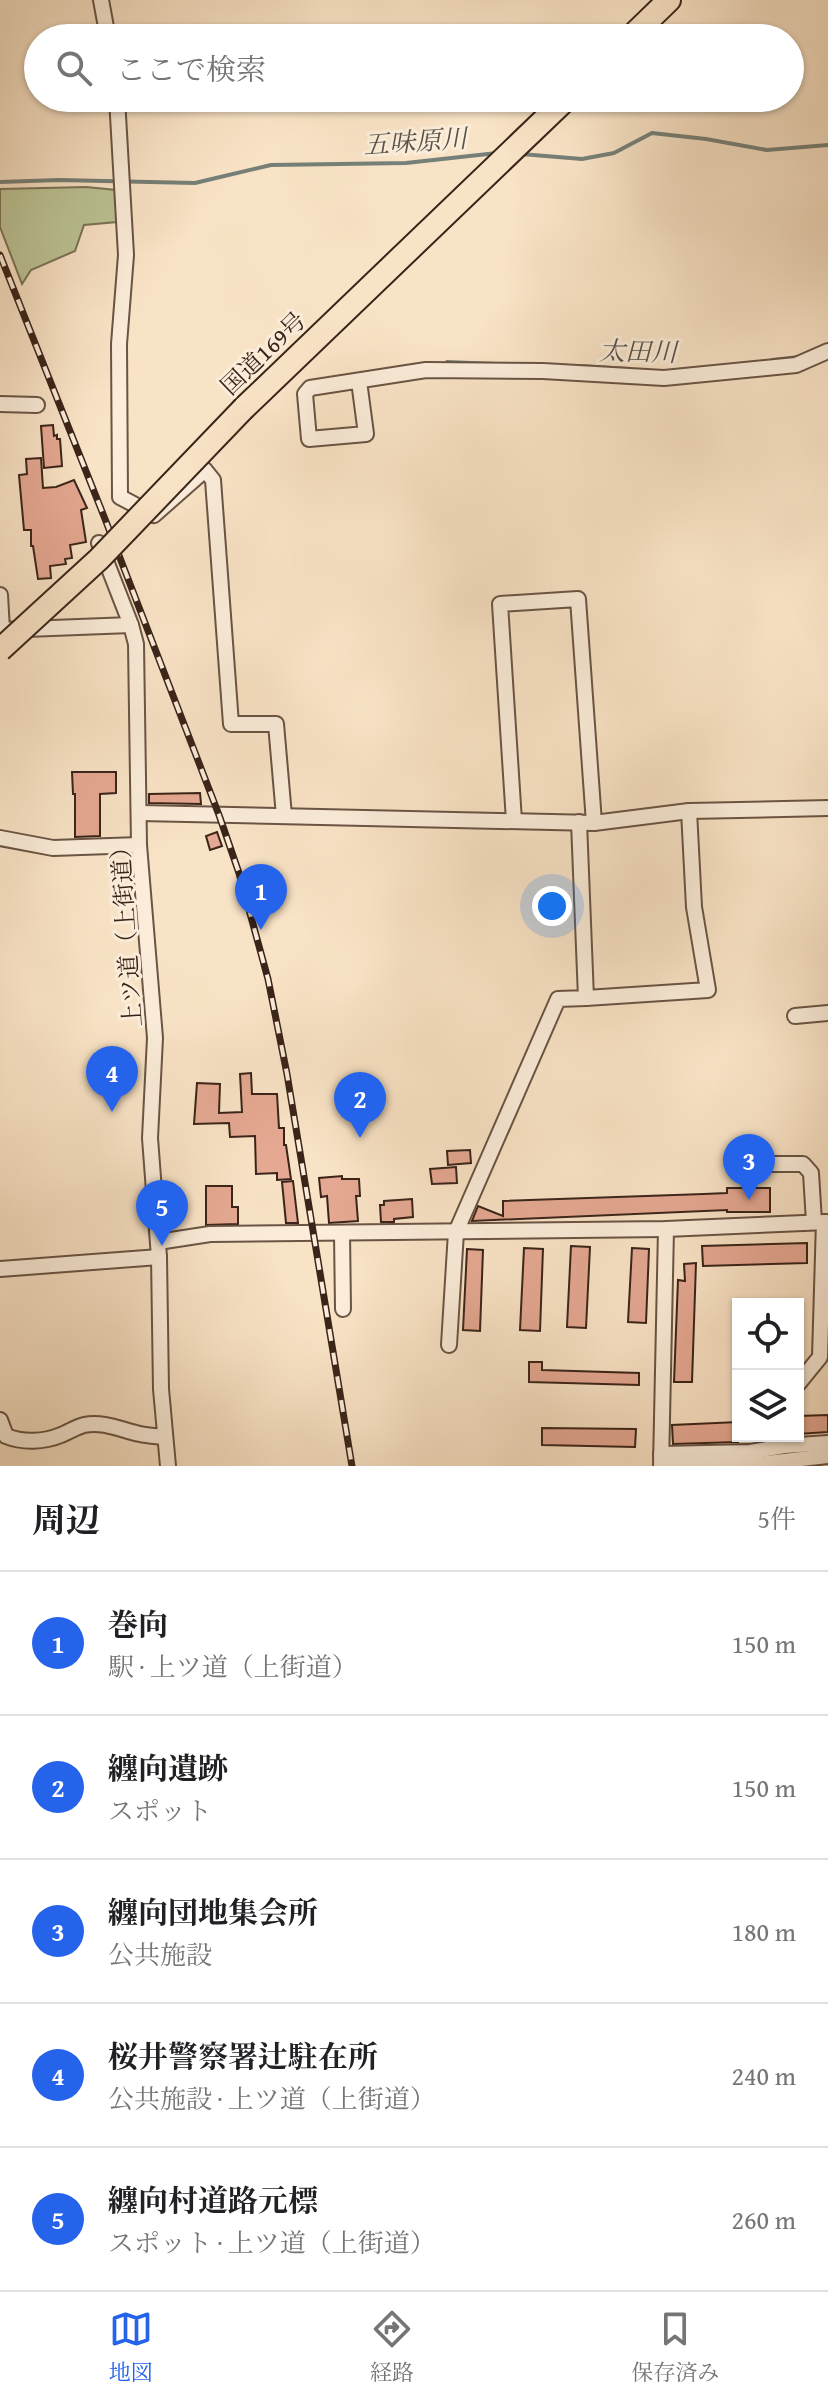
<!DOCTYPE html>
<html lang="ja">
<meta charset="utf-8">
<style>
:root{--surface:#fff;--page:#f2f2f2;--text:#202124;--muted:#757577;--line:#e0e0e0;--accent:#2563eb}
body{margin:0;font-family:"Gentium Book Plus","Noto Serif JP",serif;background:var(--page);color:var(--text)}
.controls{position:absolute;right:24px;bottom:24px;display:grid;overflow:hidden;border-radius:0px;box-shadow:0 2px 6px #0004}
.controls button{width:72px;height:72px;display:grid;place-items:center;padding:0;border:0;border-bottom:2px solid var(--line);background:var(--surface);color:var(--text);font:40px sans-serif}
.you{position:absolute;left:552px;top:906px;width:28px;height:28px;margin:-20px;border:6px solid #fff;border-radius:50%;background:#1a73e8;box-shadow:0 0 0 12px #1a73e833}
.badge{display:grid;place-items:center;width:52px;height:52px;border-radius:50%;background:var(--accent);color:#fff;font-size:26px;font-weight:700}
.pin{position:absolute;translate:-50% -66px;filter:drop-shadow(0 2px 4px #0008)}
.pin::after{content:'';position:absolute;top:42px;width:28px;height:24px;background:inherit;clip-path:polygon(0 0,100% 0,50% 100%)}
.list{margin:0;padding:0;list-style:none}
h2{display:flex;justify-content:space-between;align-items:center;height:104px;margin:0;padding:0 32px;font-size:34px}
h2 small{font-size:26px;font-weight:400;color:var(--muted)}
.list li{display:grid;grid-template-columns:52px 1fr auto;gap:24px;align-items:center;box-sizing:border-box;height:144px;padding:0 32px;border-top:2px solid var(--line)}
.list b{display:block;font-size:30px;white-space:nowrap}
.list p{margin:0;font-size:26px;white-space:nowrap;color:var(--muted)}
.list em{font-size:26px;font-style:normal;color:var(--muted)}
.icon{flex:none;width:44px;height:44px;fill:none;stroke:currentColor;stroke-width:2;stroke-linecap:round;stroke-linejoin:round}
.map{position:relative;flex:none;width:828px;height:1466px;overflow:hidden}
.search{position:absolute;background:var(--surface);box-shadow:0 2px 6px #0004;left:24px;right:24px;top:24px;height:88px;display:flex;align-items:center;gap:20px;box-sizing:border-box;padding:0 28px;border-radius:44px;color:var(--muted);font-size:30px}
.sheet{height:824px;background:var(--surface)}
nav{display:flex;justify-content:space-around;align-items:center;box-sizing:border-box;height:112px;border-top:2px solid var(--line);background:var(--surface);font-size:22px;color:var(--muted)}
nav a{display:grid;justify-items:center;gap:4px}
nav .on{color:var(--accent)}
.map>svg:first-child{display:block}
</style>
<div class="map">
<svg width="828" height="1466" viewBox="0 0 828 1466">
<rect width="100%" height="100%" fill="#f9e3c6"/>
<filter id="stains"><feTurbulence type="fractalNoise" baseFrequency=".0025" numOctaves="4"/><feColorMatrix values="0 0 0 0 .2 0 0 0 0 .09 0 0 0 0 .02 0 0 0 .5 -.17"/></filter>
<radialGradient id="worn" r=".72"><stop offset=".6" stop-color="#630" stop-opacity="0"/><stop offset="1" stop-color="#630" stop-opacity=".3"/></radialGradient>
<polygon fill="#bcc496" stroke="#7b7458" stroke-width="2" points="86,187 116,190 117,222 84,225 75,251 31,270 22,284 0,227 0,189"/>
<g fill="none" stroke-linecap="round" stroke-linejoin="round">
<g stroke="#768078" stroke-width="4">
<polyline points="521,154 582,159 614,153 652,133 706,139 767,150 828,145"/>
<polyline points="0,182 59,180 195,183 271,165 406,163 497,153"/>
<polyline points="772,360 799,357"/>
<polyline points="447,362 496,364"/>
<polyline points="581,366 628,369"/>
</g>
</g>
<g fill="#e5a892" stroke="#3a2419" stroke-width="2">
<polygon points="53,425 54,436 57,435 57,439 60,439 62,466 44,468 41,426"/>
<polygon points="41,458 43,488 56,487 74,480 87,508 81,510 86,542 70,545 72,558 65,559 66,564 50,566 51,578 38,579 33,546 31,546 31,530 24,530 19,475 27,474 26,459"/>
<polygon points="72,772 116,772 116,793 100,794 100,836 75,837 75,794 73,794"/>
<polygon points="200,793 201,804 149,803 149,794"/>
<polygon points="217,832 222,846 210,850 206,836"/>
<polygon points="251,1073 252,1094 277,1094 279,1128 284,1128 284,1145 286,1145 291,1179 277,1180 277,1173 256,1174 255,1136 230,1137 229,1123 194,1124 197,1083 220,1084 219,1113 242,1112 240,1074"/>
<polygon points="470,1150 471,1163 448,1165 447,1151"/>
<polygon points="456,1167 457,1183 432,1184 430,1169"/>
<polygon points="342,1176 342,1179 359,1179 360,1196 356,1196 358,1221 329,1223 327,1196 321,1197 319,1178"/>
<polygon points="293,1181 298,1223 286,1223 282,1182"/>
<polygon points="206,1186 232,1186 232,1207 238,1207 238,1224 206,1225"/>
<polygon points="727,1188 770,1188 770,1212 727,1212 727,1210 472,1221 478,1206 503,1216 503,1201 704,1194 727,1193"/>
<polygon points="412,1199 413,1217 394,1219 394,1222 381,1222 380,1205 384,1205 384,1201"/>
<polygon points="807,1243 807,1263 703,1266 702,1246"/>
<polygon points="571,1246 590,1247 586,1328 567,1327"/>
<polygon points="524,1248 543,1249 540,1331 520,1330"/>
<polygon points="632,1248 649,1249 646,1323 628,1322"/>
<polygon points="467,1249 483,1250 480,1331 463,1330"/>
<polygon points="696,1263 692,1382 674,1382 678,1280 685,1281 684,1264"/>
<polygon points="529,1362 542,1362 542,1370 639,1373 639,1385 529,1382"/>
<polygon points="828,1415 828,1432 798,1434 798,1416"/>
<polygon points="738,1422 738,1442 673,1444 672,1425"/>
<polygon points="542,1428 636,1429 635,1447 542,1445"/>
</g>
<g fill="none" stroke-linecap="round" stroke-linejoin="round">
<defs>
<g id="minor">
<polyline points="101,0 108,38"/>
<polyline points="117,98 126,255 119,344 120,497 154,515 205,470 213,480 231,724 276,724 284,816"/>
<polyline points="359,381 366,434 309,439 305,394 310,388 426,370 543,371 664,378 796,365 828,351"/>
<polyline points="0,404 37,405"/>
<polyline points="99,543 131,625 136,644 139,845 155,1038 150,1138 159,1257 161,1389 168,1466"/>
<polyline points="0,595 2,630 0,632"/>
<polyline points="0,630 131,625"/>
<polyline points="140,813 594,823 689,811 828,808"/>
<polyline points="514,821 500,604 578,599 594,823"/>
<polyline points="0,838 53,848 139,845"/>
<polyline points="586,998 708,990 694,907 689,811"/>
<polyline points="795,1016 828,1013"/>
<polyline points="745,1164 803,1164 811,1173 814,1222"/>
<polyline points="342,1233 343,1309"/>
<polyline points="158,1242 210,1234 666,1229 828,1222"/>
<polyline points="0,1269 159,1257"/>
<polyline points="449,1345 456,1232 558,999 586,998 579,822"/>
<polyline points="798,1384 820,1357 824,1222"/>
<path d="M0 1420 6 1436C23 1443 44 1442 61 1435 69 1432 76 1427 84 1425 104 1421 121 1430 140 1434 148 1436 157 1436 165 1437"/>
<polyline points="784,1446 828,1443"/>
<polyline points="661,1454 750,1452 784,1446 782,1436"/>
<polyline points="661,1466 666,1229"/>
<polyline points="662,1466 757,1464 828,1456"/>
</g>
<g id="highway">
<polyline points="630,38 669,0"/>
<polyline points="244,408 567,98"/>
</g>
</defs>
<use href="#minor" stroke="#6a5444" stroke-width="18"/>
<use href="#highway" stroke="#3a2419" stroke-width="26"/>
<use href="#minor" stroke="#fbedda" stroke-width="14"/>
<use href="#highway" stroke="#f9e3c6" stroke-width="22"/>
<defs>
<polyline id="rail" points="0,255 105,519 219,815 239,873 268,979 287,1074 352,1466"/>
</defs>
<use href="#rail" stroke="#3a2419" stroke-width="7"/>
<use href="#rail" stroke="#fbedda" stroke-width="4" stroke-dasharray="12" stroke-linecap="butt"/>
<defs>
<polyline id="highway-bridge" points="0,650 99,559 244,408"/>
</defs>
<use href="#highway-bridge" stroke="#3a2419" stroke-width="26" stroke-linecap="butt"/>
<use href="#highway-bridge" stroke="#f9e3c6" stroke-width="22"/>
</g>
<g text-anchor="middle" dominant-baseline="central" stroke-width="6" stroke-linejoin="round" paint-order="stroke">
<g font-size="24" fill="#3a2419" stroke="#fbedda">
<text transform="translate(263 353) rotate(-44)">国道169号</text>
<text transform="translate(126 931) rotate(-94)">上ツ道（上街道）</text>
</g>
<g font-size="26" font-style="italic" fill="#585249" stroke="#fbedda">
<text transform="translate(415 141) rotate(-4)">五味原川</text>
<text transform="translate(638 351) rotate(1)">太田川</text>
</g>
</g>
<rect width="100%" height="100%" filter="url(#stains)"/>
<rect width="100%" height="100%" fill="url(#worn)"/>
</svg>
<div class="controls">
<button><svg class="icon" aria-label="locate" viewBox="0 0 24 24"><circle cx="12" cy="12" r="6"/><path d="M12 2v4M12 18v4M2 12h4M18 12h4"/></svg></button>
<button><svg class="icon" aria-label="layers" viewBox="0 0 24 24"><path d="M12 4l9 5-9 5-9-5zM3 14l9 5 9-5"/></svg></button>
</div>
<div class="you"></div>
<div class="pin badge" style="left:261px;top:930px">1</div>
<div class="pin badge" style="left:360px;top:1138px">2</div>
<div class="pin badge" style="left:749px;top:1200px">3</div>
<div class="pin badge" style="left:112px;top:1112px">4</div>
<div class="pin badge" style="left:162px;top:1246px">5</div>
<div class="search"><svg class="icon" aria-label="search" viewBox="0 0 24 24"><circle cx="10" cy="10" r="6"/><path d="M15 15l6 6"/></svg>ここで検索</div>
</div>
<section class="sheet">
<h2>周辺<small>5件</small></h2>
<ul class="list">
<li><span class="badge">1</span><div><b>巻向</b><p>駅 · 上ツ道（上街道）</p></div><em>150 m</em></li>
<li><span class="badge">2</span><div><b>纏向遺跡</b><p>スポット</p></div><em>150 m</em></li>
<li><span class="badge">3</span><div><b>纏向団地集会所</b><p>公共施設</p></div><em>180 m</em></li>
<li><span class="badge">4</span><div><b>桜井警察署辻駐在所</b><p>公共施設 · 上ツ道（上街道）</p></div><em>240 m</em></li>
<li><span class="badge">5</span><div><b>纏向村道路元標</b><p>スポット · 上ツ道（上街道）</p></div><em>260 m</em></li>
</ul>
</section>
<nav>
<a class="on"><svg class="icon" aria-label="map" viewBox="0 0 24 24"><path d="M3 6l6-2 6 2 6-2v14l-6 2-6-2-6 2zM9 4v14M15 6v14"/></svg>地図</a>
<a><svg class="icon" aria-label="directions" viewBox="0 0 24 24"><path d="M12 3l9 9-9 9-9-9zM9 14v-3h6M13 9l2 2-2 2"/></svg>経路</a>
<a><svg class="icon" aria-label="saved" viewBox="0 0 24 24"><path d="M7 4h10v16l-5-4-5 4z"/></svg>保存済み</a>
</nav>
